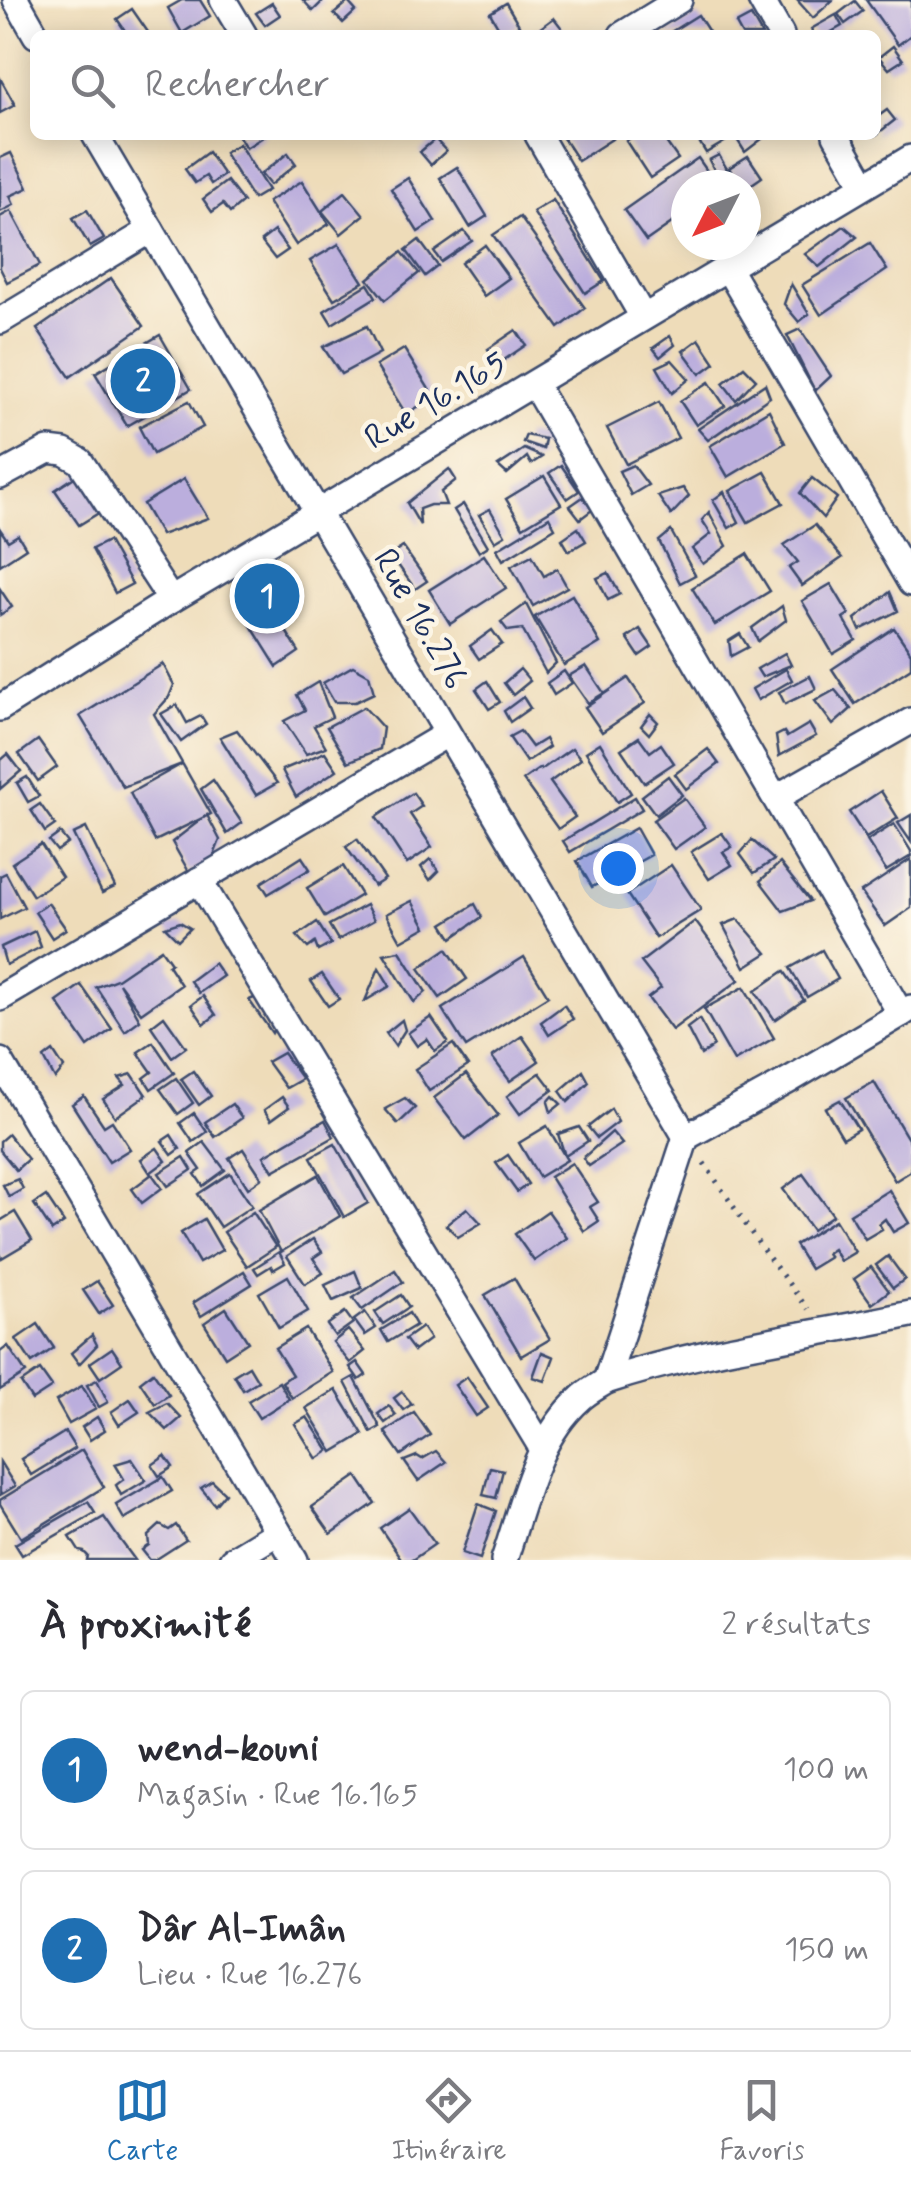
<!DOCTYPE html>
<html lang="fr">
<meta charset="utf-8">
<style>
:root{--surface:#fff;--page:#f7f7f7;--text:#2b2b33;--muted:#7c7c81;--line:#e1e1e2;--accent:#1f6fb2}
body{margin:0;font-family:Mynerve,sans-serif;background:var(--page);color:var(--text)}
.compass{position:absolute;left:671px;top:170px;width:90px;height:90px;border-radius:50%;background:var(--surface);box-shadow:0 5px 25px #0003;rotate:228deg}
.you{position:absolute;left:618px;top:868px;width:35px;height:35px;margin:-25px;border:8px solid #fff;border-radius:50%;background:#1a73e8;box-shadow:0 0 0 15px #1a73e833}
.badge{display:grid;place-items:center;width:65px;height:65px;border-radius:50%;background:var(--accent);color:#fff;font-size:32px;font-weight:700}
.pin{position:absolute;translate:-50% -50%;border:5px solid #fff;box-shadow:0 2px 10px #0006}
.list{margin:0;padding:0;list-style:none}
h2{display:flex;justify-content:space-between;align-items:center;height:130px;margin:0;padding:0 40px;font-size:42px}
h2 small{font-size:32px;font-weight:400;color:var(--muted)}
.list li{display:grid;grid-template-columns:65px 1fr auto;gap:30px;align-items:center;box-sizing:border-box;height:160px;margin:0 20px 20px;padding:0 20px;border:2px solid var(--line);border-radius:15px}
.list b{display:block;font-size:38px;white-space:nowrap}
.list p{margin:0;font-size:32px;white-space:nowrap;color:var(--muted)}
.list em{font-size:32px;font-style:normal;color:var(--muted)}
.icon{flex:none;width:55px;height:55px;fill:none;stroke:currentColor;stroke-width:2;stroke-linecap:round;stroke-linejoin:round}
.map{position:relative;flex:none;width:911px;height:1560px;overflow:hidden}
.search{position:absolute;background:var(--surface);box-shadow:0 5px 25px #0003;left:30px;right:30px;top:30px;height:110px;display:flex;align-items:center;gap:25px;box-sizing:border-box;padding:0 35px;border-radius:15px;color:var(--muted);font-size:38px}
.sheet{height:490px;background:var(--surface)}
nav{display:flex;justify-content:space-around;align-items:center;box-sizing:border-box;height:140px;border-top:2px solid var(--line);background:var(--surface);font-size:28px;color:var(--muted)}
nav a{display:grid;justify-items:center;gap:5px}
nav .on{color:var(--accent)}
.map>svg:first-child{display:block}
</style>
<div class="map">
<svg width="911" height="1560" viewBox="0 0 911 1560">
<rect width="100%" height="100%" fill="#fcf5e5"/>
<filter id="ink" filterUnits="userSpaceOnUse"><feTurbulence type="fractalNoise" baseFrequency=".01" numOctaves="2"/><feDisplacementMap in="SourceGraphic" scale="20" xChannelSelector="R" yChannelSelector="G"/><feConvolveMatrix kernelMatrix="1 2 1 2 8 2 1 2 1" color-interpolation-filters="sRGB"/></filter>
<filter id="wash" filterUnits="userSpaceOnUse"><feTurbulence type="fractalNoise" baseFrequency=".0048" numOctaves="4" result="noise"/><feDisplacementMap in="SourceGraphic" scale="40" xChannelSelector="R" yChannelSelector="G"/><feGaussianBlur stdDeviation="2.25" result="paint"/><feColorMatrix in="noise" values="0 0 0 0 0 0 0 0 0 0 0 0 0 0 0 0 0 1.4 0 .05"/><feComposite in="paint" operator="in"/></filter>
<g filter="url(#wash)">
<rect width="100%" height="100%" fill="#eedcb9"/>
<g id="blocks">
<g fill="#bbaedd">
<polygon points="182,0 200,0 210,16 182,33 168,8"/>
<polygon points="303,0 324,0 313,11"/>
<polygon points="797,0 833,0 813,18"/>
<polygon points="866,0 911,0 911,35 898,45"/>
<polygon points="855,1 863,11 845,24 838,14"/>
<polygon points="348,2 356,11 343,23 334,14"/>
<polygon points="272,3 280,15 265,25 256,13"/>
<polygon points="506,3 519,25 503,35 490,13"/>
<polygon points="132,9 150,35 128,35 117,19"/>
<polygon points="698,15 711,35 666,35"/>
<polygon points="836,15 842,26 826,35 814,35 811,29"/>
<polygon points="751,16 762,35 742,35 736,24"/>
<polygon points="554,18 567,35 531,35"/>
<polygon points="893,46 903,60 889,69 879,57"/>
<polygon points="0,78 15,105 0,113"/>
<polygon points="887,110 895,120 876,135 876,118"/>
<polygon points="238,135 266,135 246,148"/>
<polygon points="561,135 609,135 612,139 578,161"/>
<polygon points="635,135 661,135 678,159 650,178 626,141"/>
<polygon points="695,135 736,135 706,153"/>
<polygon points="746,135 767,135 745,152 738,141"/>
<polygon points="435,139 446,151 431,165 420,152"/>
<polygon points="239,144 268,190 253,199 224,153"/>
<polygon points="208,152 224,175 211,184 206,176 195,183 185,169"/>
<polygon points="11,153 28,188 10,196 14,205 0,212 0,158"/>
<polygon points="288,153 296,164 270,185 261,174"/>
<polygon points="719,155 736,185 722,185 709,160"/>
<polygon points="748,156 762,177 746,188 746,185 740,185 729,168"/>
<polygon points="698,158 717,185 686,185 686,213 646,241 624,210"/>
<polygon points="457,167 487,216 470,227 440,178"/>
<polygon points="408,178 435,221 418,232 391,189"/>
<polygon points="227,181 243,202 230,213 223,204 212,212 203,199"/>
<polygon points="302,181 329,224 296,245 268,202"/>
<polygon points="345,192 364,215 341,234 322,211"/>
<polygon points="553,200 604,281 585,293 533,212"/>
<polygon points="87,210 104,239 90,247 73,218"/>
<polygon points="11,211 40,265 7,282 0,268 0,217"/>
<polygon points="520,217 585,308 559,328 493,235"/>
<polygon points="844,226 857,237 819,267 805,254"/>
<polygon points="274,231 288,250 275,259 261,241"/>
<polygon points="464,231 472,241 441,262 434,252"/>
<polygon points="419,240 438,266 425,276 406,250"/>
<polygon points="870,243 887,270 821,315 802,285"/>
<polygon points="339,244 363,282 334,299 310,261"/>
<polygon points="485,245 509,278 484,296 461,263"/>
<polygon points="402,252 419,273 385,300 368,279"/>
<polygon points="111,278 144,326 70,377 37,329"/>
<polygon points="368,284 376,297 332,324 324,311"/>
<polygon points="791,284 809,314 799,322 784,304"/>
<polygon points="367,326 380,353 341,374 323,347"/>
<polygon points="800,329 831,376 815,391 787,335"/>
<polygon points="516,330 526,345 498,364 488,349"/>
<polygon points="160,335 191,389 127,426 95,373"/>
<polygon points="670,336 675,345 660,357 653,348"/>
<polygon points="699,339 715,363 700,374 683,351"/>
<polygon points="404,349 434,397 406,414 376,366"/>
<polygon points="672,360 689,379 672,393 657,367"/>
<polygon points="744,367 756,379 736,400 723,383"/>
<polygon points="709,382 725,406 696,425 680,401"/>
<polygon points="765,384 770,397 708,440 698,429"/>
<polygon points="189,401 203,427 153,454 139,427"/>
<polygon points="659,402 678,438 626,464 607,428"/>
<polygon points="769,410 785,443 728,477 710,446"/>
<polygon points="526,435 545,439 543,449 523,442"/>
<polygon points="524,449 542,457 531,464 527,457 507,474 498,466"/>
<polygon points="561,465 579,491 567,499 549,473"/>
<polygon points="633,465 648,485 631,495 619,471"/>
<polygon points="449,469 456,480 441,492 446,505 430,505 419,509 420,525 407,503"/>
<polygon points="82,472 105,509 79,525 55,490"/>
<polygon points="765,472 783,503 748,522 730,491"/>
<polygon points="544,476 561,504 523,527 506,499"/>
<polygon points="812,478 837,498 823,518 800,493"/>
<polygon points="184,479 208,518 161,535 143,504"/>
<polygon points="683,488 689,496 671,515 658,496"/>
<polygon points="724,492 739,522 729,528 713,500"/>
<polygon points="583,497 592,510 580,519 570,506"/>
<polygon points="463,504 488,546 479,552 454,510"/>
<polygon points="490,509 505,535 495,541 479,515"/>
<polygon points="709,512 727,546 703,564 692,549 711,534 702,520"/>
<polygon points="549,517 555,528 503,560 497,549"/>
<polygon points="815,525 842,558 802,586 789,568 798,562 784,545"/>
<polygon points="578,528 586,541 569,551 562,539"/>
<polygon points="0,529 8,541 18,535 26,548 0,565"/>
<polygon points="671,531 695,575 680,583 659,541"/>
<polygon points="108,541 132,584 115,593 92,549"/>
<polygon points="403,547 427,581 415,589 391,555"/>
<polygon points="747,554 770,591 715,625 692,588"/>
<polygon points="484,555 506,588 450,624 429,590"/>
<polygon points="532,555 544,576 557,569 567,587 533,606 511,566"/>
<polygon points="608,573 620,594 608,600 597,578"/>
<polygon points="285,577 291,589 250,612 244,600"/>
<polygon points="831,584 849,614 843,618 856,640 833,654 802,601"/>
<polygon points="0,589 12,607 0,615"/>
<polygon points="890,592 898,611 860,630 855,619"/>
<polygon points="572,595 600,643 564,665 535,617"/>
<polygon points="526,604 556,663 546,673 522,629 508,631 501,622"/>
<polygon points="782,606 786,620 758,641 752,628"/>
<polygon points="273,610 299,652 277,667 250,624"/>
<polygon points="894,628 911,653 911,668 855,704 832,669"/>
<polygon points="640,629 652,647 639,656 627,638"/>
<polygon points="492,630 502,644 479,659 470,646"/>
<polygon points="740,634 748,647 731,656 729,641"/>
<polygon points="785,653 791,665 762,677 757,669"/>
<polygon points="163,664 174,685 169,697 154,714 211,814 155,841 130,793 182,764 123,787 80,716"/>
<polygon points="353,666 369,675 374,693 355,702 334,702 323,683"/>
<polygon points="586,666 604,693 588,703 569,676"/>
<polygon points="520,669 530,681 513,695 504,683"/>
<polygon points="786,669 792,680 758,700 752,689"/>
<polygon points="564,671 572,683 554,695 547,683"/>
<polygon points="810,676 816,689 785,704 779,692"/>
<polygon points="628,678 645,703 602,732 585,707"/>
<polygon points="487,681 500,702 489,709 476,689"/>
<polygon points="318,682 332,717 314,726 326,747 306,754 284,721 305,710 297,695"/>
<polygon points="835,690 851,709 833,725 815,701"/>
<polygon points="523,697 530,708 510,722 504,711"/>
<polygon points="177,705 187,723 201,716 206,724 181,742 161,714"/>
<polygon points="364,707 383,728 380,749 348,762 327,727"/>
<polygon points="650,714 658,722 649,734 641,726"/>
<polygon points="809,724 816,736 779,756 776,736 784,732 787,737"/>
<polygon points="237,730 277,783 256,795 220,737"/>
<polygon points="520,731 532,747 545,739 549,747 526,762 509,737"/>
<polygon points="639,737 650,752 661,744 674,763 644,783 621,749"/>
<polygon points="38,740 57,767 38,781 19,754"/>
<polygon points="600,743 631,793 617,802 586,752"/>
<polygon points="572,748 581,759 550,782 575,817 558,829 523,780 540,768 541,770"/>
<polygon points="708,749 719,764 686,789 675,774"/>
<polygon points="325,752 337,770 296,797 282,770"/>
<polygon points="8,754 21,771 0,789 0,761"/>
<polygon points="668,776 682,795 656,815 642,796"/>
<polygon points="27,777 39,796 28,802 17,783"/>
<polygon points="213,780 242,823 227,834 201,789"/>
<polygon points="881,791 898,818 866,838 849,812"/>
<polygon points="413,793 422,806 410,814 432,847 407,864 376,817"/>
<polygon points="635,797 642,809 570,852 563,841"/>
<polygon points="684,798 705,827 674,849 653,820"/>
<polygon points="40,804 55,825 45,832 31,810"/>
<polygon points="207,815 220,840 211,863 189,872 172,842"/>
<polygon points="911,815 911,842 898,823"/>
<polygon points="894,824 911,851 911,856 886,871 867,841"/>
<polygon points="86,828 115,887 102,893 73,834"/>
<polygon points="636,828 651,855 592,887 577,861"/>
<polygon points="60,833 68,843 57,851 49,841"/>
<polygon points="722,833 732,847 723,852 732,865 709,879 691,852"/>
<polygon points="357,839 385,879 374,886 346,847"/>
<polygon points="752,840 774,860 754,873 740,854"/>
<polygon points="41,844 62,877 33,896 12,863"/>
<polygon points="302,857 310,869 268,894 261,883"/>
<polygon points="430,859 439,871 430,880 421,867"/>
<polygon points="911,859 911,908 885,926 861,892"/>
<polygon points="780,863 810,901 783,911 760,881"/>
<polygon points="671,865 701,910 656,938 627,894"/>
<polygon points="343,866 361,895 325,917 307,888"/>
<polygon points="6,873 24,907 0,919 0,876"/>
<polygon points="412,901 426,927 401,941 386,914"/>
<polygon points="48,903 66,929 52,938 35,912"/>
<polygon points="475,904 482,917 452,938 443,924"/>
<polygon points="366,905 374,920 338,940 329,925"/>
<polygon points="738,919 767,953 745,967 723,925"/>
<polygon points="695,921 739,980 672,1030 648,998 661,988 641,962"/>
<polygon points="180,922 190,928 178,940 165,927"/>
<polygon points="317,922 331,944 318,951 315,943 308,948 297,936"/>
<polygon points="35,931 41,947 6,965 1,947"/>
<polygon points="161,949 171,963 168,965 181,985 141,1013 119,983 140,1020 125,1031 96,987 117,979"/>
<polygon points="447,949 467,979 440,998 419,968"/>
<polygon points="822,950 838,979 807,997 790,968"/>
<polygon points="400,951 426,992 414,1002 384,954"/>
<polygon points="524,957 548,996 466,1047 442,1009"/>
<polygon points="214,963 223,976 199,993 190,981"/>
<polygon points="379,968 390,986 365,1001"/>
<polygon points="784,971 804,1000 775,1020 755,991"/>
<polygon points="322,974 339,999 328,1006 311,981"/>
<polygon points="81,985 112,1029 88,1047 57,1002"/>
<polygon points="744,987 774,1038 734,1061 704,1009"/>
<polygon points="203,996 216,1015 204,1024 191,1005"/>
<polygon points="259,996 281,1016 272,1033 249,1000"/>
<polygon points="564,1005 573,1019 549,1035 541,1022"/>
<polygon points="164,1016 186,1047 172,1057 151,1026"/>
<polygon points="431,1017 448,1042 435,1051 427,1039 417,1046 408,1033"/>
<polygon points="699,1019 714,1046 701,1055 687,1028"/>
<polygon points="402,1020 405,1030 395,1046 386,1033"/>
<polygon points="522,1036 539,1061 510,1081 492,1057"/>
<polygon points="153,1042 174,1073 151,1089 144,1078 152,1072 138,1052"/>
<polygon points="453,1044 468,1066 429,1091 415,1069"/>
<polygon points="53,1051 64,1068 55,1079 44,1058"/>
<polygon points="283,1053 302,1079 286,1088 267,1062"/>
<polygon points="193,1071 211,1096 199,1105 181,1079"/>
<polygon points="583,1071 589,1082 568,1102 560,1091"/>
<polygon points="540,1073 553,1090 520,1114 507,1096"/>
<polygon points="132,1074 146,1095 115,1117 103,1099 125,1085 119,1078"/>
<polygon points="466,1074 498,1115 466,1140 434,1098"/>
<polygon points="176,1078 193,1103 178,1114 160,1089"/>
<polygon points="874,1082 911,1144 911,1171 895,1181 846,1098"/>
<polygon points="84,1096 104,1126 112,1121 130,1149 109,1162 72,1104"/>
<polygon points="553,1096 561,1104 551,1112 548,1102"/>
<polygon points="282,1097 289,1107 271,1120 264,1110"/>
<polygon points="405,1098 415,1108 398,1124 385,1109"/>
<polygon points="840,1100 858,1129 843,1138 825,1108"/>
<polygon points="232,1104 242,1118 215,1137 205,1122"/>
<polygon points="611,1109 618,1122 597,1138 588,1127"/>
<polygon points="194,1113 207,1132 193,1142 180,1123"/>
<polygon points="325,1120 334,1137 273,1171 264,1156"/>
<polygon points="547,1126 567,1160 539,1177 519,1143"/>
<polygon points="579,1127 588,1141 565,1156 558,1134"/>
<polygon points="612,1132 622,1144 589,1166 583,1158"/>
<polygon points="8,1134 28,1159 16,1170 0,1150 0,1141"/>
<polygon points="171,1135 180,1149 172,1155 162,1141"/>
<polygon points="204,1142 225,1170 203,1186 195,1174 201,1170 189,1153"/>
<polygon points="335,1144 368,1203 344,1217 311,1157"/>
<polygon points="157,1148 166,1161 150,1173 141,1159"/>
<polygon points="243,1149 262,1178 248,1188 229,1158"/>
<polygon points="508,1155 528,1184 517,1192 496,1163"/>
<polygon points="184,1157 192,1170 168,1186 159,1173"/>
<polygon points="572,1163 598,1202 590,1207 599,1221 584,1231 550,1177"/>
<polygon points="230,1173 252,1206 220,1227 198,1194"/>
<polygon points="152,1174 162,1188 142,1203 132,1189"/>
<polygon points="803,1174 833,1215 812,1230 783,1189"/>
<polygon points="318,1175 340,1216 281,1252 259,1210"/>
<polygon points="18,1179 23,1189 9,1197 3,1185"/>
<polygon points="889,1190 909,1223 893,1232 885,1219 879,1224 882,1229 865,1239 850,1214"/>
<polygon points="46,1196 64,1223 52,1231 34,1204"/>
<polygon points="467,1208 481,1223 458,1237 446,1225"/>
<polygon points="548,1211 567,1238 534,1261 515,1234"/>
<polygon points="15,1212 32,1240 0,1259 0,1221"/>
<polygon points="253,1212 276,1247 247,1266 224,1232"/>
<polygon points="204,1219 222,1250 199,1263 181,1233"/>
<polygon points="835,1220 855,1252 840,1261 833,1249 827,1253 830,1257 810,1269 795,1245"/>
<polygon points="313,1239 322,1252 313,1258 323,1273 305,1284 287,1256"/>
<polygon points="279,1252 285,1263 273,1270 271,1266 258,1274 254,1268"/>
<polygon points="888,1256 905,1279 893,1288 876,1265"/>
<polygon points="871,1267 889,1291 872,1304 854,1279"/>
<polygon points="395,1270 403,1282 362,1310 353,1298"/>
<polygon points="244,1271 252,1284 201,1316 193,1303"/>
<polygon points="355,1271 362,1288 333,1301 325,1285"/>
<polygon points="288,1276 308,1311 279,1328 259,1293"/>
<polygon points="514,1278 550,1339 521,1356 485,1295"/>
<polygon points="97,1281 113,1305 99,1314 83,1290"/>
<polygon points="401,1295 409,1307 383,1324 375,1312"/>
<polygon points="226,1308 248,1342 225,1357 204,1323"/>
<polygon points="345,1312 353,1323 335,1336 327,1325"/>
<polygon points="365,1312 376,1328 365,1335 354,1320"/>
<polygon points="409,1313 416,1325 388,1342 381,1330"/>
<polygon points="38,1324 54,1348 32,1363 16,1339"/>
<polygon points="422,1327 430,1339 414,1351 405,1339"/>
<polygon points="306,1329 333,1372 292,1398 282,1382 292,1375 275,1348"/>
<polygon points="348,1330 365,1351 350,1363 333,1342"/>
<polygon points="92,1335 97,1345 79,1364 71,1353"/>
<polygon points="8,1346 26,1373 0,1390 0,1352"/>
<polygon points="112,1348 122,1363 100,1378 90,1363"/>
<polygon points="542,1352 554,1357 545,1381 533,1377"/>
<polygon points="357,1362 366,1375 359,1380 350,1367"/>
<polygon points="249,1366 258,1381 243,1390 234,1375"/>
<polygon points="40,1370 52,1387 32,1400 21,1383"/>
<polygon points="153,1372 169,1395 155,1404 140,1382"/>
<polygon points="354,1377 380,1427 371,1432 345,1382"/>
<polygon points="467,1377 488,1408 476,1416 455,1385"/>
<polygon points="97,1380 108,1402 99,1407 87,1385"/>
<polygon points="279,1382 289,1399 259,1418 248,1401"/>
<polygon points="82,1386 96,1409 69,1424 56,1401"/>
<polygon points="336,1390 363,1434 333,1452 306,1408"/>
<polygon points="402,1392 412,1404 403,1410 394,1398"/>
<polygon points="130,1399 139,1412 119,1425 111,1412"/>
<polygon points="167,1403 181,1418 167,1430 149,1412"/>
<polygon points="389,1406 396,1415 385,1423 378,1414"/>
<polygon points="414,1412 430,1435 401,1455 385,1432"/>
<polygon points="97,1417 105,1430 90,1440 82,1427"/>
<polygon points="307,1417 329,1451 317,1459 295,1424"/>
<polygon points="65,1432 75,1448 31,1475 21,1459"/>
<polygon points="82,1450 104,1487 21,1538 0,1504 0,1500"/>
<polygon points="436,1451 446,1462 418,1481 404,1461 417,1456 422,1459"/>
<polygon points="165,1456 173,1467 159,1476 152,1465"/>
<polygon points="132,1459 146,1480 121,1495 116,1485 124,1479 115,1464"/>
<polygon points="0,1462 15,1486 0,1495"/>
<polygon points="490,1467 503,1470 496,1498 483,1495"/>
<polygon points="357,1476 375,1503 331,1534 312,1507"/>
<polygon points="163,1477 172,1491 124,1519 116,1505"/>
<polygon points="212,1481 225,1493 215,1505 201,1488"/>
<polygon points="88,1502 95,1513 22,1555 15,1544"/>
<polygon points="478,1504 496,1511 480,1559 462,1553"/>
<polygon points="409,1508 435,1544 412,1560 402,1560 380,1528"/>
<polygon points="104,1517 118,1537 135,1560 87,1560 88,1556 84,1552 79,1551 70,1537"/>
<polygon points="160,1525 169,1530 176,1525 186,1540 155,1560 150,1560 142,1550 149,1545 148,1536"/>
</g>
</g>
</g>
<g filter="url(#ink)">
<use href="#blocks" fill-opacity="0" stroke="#3b496c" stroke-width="2.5"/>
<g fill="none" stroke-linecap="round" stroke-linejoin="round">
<defs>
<g id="street">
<polyline points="16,0 36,35"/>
<polyline points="223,0 244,35"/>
<polyline points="761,0 781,35"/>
<polyline points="622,35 679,0"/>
<polyline points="95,135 686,1137"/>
<polyline points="538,135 643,317"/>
<polyline points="836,135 864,184"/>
<polyline points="727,267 911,583"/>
<polyline points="0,321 151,230"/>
<polyline points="534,384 901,1014"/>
<polyline points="0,476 48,450 64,452 80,461 171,600"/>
<polyline points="0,708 171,600 911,158"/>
<polyline points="777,797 911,721"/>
<polyline points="199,880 542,1448"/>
<polyline points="0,998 447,734"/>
<polyline points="0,1061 295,1560"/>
<path d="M606 1381C705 1348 809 1336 911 1314"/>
<polyline points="232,1560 278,1532"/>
<path d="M504 1560C523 1505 535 1439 580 1399 587 1392 597 1387 606 1381L686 1137 791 1079 911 1008"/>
</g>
</defs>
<use href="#street" stroke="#3b496c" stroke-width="30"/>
<polyline stroke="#3b496c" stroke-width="5" stroke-dasharray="2.5 8" stroke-linecap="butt" points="704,1163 763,1250 808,1309"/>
<use href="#street" stroke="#fff" stroke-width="25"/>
</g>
</g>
<g text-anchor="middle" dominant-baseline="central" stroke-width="9" stroke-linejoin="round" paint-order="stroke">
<g font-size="35" fill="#1b2f5e" stroke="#fcf5e5">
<text transform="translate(436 401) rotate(-31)">Rue 16.165</text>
<text transform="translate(420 619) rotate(60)">Rue 16.276</text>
</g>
</g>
</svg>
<svg class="compass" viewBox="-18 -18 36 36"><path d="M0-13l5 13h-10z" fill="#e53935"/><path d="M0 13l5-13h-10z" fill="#7c7c81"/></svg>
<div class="you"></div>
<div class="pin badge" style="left:267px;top:596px">1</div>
<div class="pin badge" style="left:143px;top:381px">2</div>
<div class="search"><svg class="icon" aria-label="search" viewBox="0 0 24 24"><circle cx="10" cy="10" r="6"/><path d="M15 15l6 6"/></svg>Rechercher</div>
</div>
<section class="sheet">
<h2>À proximité<small>2 résultats</small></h2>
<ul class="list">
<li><span class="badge">1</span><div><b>wend-kouni</b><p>Magasin · Rue 16.165</p></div><em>100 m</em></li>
<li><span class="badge">2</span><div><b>Dâr Al-Imân</b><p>Lieu · Rue 16.276</p></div><em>150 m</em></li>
</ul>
</section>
<nav>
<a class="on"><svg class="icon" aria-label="map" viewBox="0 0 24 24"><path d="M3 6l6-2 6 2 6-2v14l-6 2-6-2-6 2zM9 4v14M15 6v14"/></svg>Carte</a>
<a><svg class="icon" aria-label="directions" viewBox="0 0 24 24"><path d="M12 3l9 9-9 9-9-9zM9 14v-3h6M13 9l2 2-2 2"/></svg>Itinéraire</a>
<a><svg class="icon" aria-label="saved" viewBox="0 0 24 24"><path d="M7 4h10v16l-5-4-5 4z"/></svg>Favoris</a>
</nav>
